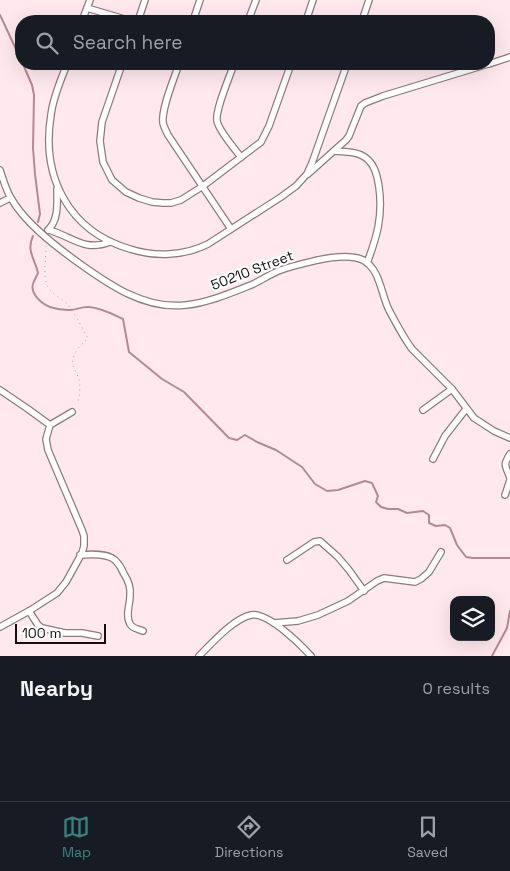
<!DOCTYPE html>
<style>
:root{--surface:#171b24;--page:#242831;--text:#f1f3f6;--muted:#9ea1a6;--line:#363941;--accent:#3b837e}
body{margin:0;font-family:"Space Grotesk",sans-serif;background:var(--page);color:var(--text)}
.controls{position:absolute;right:15px;bottom:15px;display:grid;overflow:hidden;border-radius:10px;box-shadow:0 5px 20px #0002}
.controls button{width:45px;height:45px;display:grid;place-items:center;padding:0;border:0;border-bottom:1px solid var(--line);background:var(--surface);color:var(--text);font:25px sans-serif}
.scale{position:absolute;left:15px;bottom:12px;width:91px;box-sizing:border-box;padding-left:5px;border:2px solid #160f11;border-top:0;font-size:14px;line-height:18px;white-space:nowrap;color:#160f11;-webkit-text-stroke:4px #fff;paint-order:stroke}
.list{margin:0;padding:0;list-style:none}
h2{display:flex;justify-content:space-between;align-items:center;height:65px;margin:0;padding:0 20px;font-size:21px}
h2 small{font-size:16px;font-weight:400;color:var(--muted)}
.icon{flex:none;width:28px;height:28px;fill:none;stroke:currentColor;stroke-width:2;stroke-linecap:round;stroke-linejoin:round}
.map{position:relative;flex:none;width:510px;height:656px;overflow:hidden}
.search{position:absolute;background:var(--surface);box-shadow:0 5px 20px #0002;left:15px;right:15px;top:15px;height:55px;display:flex;align-items:center;gap:12px;box-sizing:border-box;padding:0 18px;border-radius:20px;color:var(--muted);font-size:19px}
.sheet{height:145px;background:var(--surface)}
nav{display:flex;justify-content:space-around;align-items:center;box-sizing:border-box;height:70px;border-top:1px solid var(--line);background:var(--surface);font-size:14px;color:var(--muted)}
nav a{display:grid;justify-items:center;gap:2px}
nav .on{color:var(--accent)}
.map>svg:first-child{display:block}
</style>
<div class="map">
<svg width="510" height="656" viewBox="0 0 510 656">
<rect width="100%" height="100%" fill="#ffe9ee"/>
<g fill="none" stroke-linecap="round" stroke-linejoin="round">
<g stroke="#b48994" stroke-width="2">
<polyline points="0,15 21,60"/>
<polyline points="23,64 32,85 34,95 33,148 35,174 40,214 38,222"/>
<path d="M33 236C26 251 35 259 38 273 37 276 34 280 33 284 30 294 42 304 50 307 56 309 65 310 70 310 77 310 82 306 89 307 102 308 112 314 123 319L129 352 162 379 184 392 229 438 237 440 245 435 257 442 276 450 302 467 315 484 327 491 338 490 365 481 372 483 378 496 376 502 381 507 388 509H398L407 513 423 511 429 515V523L436 526 445 525 450 528 457 545 466 557 473 558H510"/>
<polyline points="492,656 507,628 510,611"/>
</g>
<defs>
<g id="minor">
<polyline points="87,8 131,21"/>
<polyline points="82,21 90,0"/>
<polyline points="138,21 145,0"/>
<polyline points="193,21 200,0"/>
<polyline points="248,21 256,0"/>
<polyline points="306,21 313,0"/>
<polyline points="362,21 369,0"/>
<path d="M67 64C61 80 53 97 51 115 41 176 68 231 130 249 155 257 184 256 208 244L281 197 296 186 307 174 312 163 347 64"/>
<polyline points="122,64 102,122 100,141 103,162 112,180 126,192 139,198 152,202 163,203 171,203 181,200 203,186 261,142 269,126 291,64"/>
<path d="M179 64C174 79 161 109 163 123 164 127 166 131 168 135L231 229"/>
<path d="M234 64C230 76 215 110 217 121 219 131 234 148 241 157"/>
<polyline points="489,64 510,57"/>
<path d="M334 151C342 152 352 151 361 155 374 161 377 174 379 187 383 216 377 237 367 263"/>
<path d="M0 170C3 179 6 190 11 198 24 222 54 245 76 261 108 284 144 310 186 305 207 303 231 293 251 285 260 281 269 275 278 271 291 266 305 263 318 260 332 257 350 254 363 260 380 269 381 294 389 310 396 323 403 337 412 349L452 389 474 418 494 431 510 438"/>
<polyline points="308,174 346,140 349,136 361,106 365,103 383,96 488,64"/>
<polyline points="0,203 10,198"/>
<path d="M48 230C59 220 57 203 57 189"/>
<path d="M49 230C73 237 84 252 110 242"/>
<polyline points="0,390 28,409 50,425 46,439 48,450 82,530 84,536 84,546 82,553 66,582 57,593 29,611 0,627"/>
<polyline points="423,410 452,389"/>
<polyline points="50,425 72,412"/>
<path d="M510 454C502 467 506 465 510 478"/>
<polyline points="433,459 445,436 466,409"/>
<polyline points="505,495 510,480"/>
<path d="M80 555C91 554 107 553 115 560 119 564 122 569 124 574 128 580 131 588 130 596 130 605 125 615 130 624 133 629 138 629 143 631"/>
<polyline points="287,560 314,542 320,541 338,557 349,570 364,591"/>
<polyline points="29,611 38,625 42,628 65,633 82,633 98,636"/>
<polyline points="274,623 298,621 318,615 348,601 377,581 384,578 415,582 421,579 429,572 441,552"/>
<path d="M199 656C212 643 233 619 251 615 268 612 300 644 311 656"/>
</g>
</defs>
<use href="#minor" stroke="#8e7a7f" stroke-width="8"/>
<path stroke="#b1a0a4" stroke-width="1" stroke-dasharray="1 4" stroke-linecap="butt" d="M46 246C46 257 43 275 47 285 51 294 61 298 67 304 76 314 81 327 88 338 81 345 71 354 73 365 74 370 78 375 79 380 81 388 79 396 78 404"/>
<use href="#minor" stroke="#fff" stroke-width="5.5"/>
</g>
<g text-anchor="middle" dominant-baseline="central" stroke-width="4.5" stroke-linejoin="round" paint-order="stroke">
<g font-size="14" fill="#160f11" stroke="#fff">
<text transform="translate(252 270) rotate(-21)">50210 Street</text>
</g>
</g>
</svg>
<div class="controls">
<button><svg class="icon" aria-label="layers" viewBox="0 0 24 24"><path d="M12 4l9 5-9 5-9-5zM3 14l9 5 9-5"/></svg></button>
</div>
<div class="scale">100 m</div>
<div class="search"><svg class="icon" aria-label="search" viewBox="0 0 24 24"><circle cx="10" cy="10" r="6"/><path d="M15 15l6 6"/></svg>Search here</div>
</div>
<section class="sheet">
<h2>Nearby<small>0 results</small></h2>
<ul class="list">
</ul>
</section>
<nav>
<a class="on"><svg class="icon" aria-label="map" viewBox="0 0 24 24"><path d="M3 6l6-2 6 2 6-2v14l-6 2-6-2-6 2zM9 4v14M15 6v14"/></svg>Map</a>
<a><svg class="icon" aria-label="directions" viewBox="0 0 24 24"><path d="M12 3l9 9-9 9-9-9zM9 14v-3h6M13 9l2 2-2 2"/></svg>Directions</a>
<a><svg class="icon" aria-label="saved" viewBox="0 0 24 24"><path d="M7 4h10v16l-5-4-5 4z"/></svg>Saved</a>
</nav>
